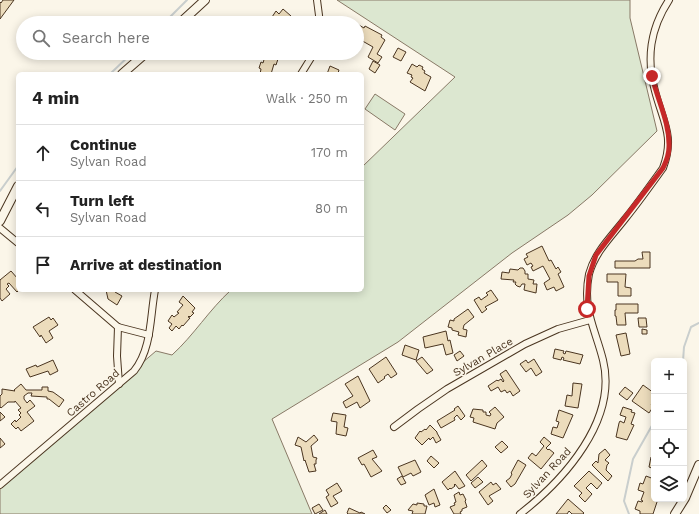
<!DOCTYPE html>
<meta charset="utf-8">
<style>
:root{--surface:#fff;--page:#f2f2f2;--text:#222;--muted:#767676;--line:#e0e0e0}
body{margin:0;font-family:"Work Sans",sans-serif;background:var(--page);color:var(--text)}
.controls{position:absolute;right:12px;bottom:12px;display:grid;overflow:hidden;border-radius:6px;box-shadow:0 2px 10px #0003}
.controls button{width:36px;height:36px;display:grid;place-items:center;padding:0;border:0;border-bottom:1px solid var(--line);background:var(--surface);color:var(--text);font:20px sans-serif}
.stop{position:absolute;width:12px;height:12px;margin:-9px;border:3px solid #c62828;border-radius:50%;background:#fff}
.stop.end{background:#c62828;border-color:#fff;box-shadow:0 1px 4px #0008}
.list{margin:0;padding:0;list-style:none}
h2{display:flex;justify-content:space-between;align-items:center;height:52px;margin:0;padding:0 16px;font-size:17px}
h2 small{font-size:13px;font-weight:400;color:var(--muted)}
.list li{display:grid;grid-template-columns:26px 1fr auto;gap:12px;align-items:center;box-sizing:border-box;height:56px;padding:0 16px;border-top:1px solid var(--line)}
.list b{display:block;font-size:15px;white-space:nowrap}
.list p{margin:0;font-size:13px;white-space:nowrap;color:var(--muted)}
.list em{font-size:13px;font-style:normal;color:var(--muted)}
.icon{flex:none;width:22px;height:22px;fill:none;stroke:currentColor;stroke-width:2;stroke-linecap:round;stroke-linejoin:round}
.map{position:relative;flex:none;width:699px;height:514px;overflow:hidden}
.search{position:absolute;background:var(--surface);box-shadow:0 2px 10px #0003;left:16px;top:16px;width:348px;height:44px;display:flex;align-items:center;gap:10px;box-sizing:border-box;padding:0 14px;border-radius:22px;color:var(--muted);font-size:15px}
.panel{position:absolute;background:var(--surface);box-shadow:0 2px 10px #0003;left:16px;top:72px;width:348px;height:220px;border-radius:6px}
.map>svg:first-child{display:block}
</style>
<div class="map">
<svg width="699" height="514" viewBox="0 0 699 514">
<rect width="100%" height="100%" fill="#fbf6e9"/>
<g fill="#dce7d0" stroke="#887966">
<path d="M337 0H630V18L657 131 592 195 568 215 512 253 398 342 272 419 312 514H0V485L156 351 172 355C194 335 209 310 231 290H362V167L455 77Z"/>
<polygon points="375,94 405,114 395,130 365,109"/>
</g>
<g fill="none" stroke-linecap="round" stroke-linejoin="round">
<g stroke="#c9cecd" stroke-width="2">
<polyline points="164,23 187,0"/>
<polyline points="110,74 132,53"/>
<polyline points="0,191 18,166"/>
<polyline points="683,361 684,347 691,327 699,323"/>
<polyline points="629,514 624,501 633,459 654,422"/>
</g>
</g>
<g fill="#ecdcbc" stroke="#4a3520">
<polygon points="3,0 14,0 0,19 0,2 1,3"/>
<polygon points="283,9 291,16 286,23 272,23 275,19 272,17 276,11 279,14"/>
<polygon points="357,24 364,28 365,26 382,35 381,37 385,40 377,54 382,57 378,63 368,57 373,47 359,39 357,43"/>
<polygon points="398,48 406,52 401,61 393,57"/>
<polygon points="266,53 279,56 276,65 274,64 271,74 260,74 261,69 259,68 261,62 263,63"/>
<polygon points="373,61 380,65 375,73 369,69"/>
<polygon points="412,64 417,67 419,65 423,67 422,69 425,71 424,73 431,77 425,91 410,82 413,78 411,77 412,75 407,73"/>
<polygon points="330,66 339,70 338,73 341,74 327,74"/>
<polygon points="542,246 549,261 551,260 556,269 558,267 561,272 558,274 559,276 564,287 556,291 554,287 547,290 544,283 550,279 543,266 533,271 531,267 533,266 531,263 527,265 524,259 528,257 526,254"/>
<polygon points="642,252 650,252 650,268 615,268 615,261 635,261 638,259 643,259"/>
<polygon points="520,268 523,268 525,271 525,274 528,274 528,279 534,280 533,284 537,284 536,293 524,290 525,284 522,284 520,287 517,286 515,284 516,282 513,282 514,280 501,279 502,272 509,273 510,269 518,270"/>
<polygon points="11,271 18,279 19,290 17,292 9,283 7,284 9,286 6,289 10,294 2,301 0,298 0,280"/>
<polygon points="607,274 626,274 625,287 631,288 631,296 618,296 618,282 607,282"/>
<polygon points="106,290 115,290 115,292 122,296 117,305 108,299"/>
<polygon points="491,290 498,300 485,307 487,309 482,313 474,300 479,297 481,300 488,295 486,293"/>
<polygon points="183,296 195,308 192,312 194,313 190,317 189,316 188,317 190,318 183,326 182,325 179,329 176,326 172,331 169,328 172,324 168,321 172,315 174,317 179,313 177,312 183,305 179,302"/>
<polygon points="616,304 638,304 638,313 625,313 626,325 617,325 616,316 615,316 615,310 616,310"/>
<polygon points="468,309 474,317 464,325 463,329 467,330 466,337 458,335 459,332 452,330 452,328 448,327 450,320 454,321 454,319"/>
<polygon points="49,317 51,320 53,318 58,325 49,331 53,338 46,343 41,335 40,337 33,327"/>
<polygon points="638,318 646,318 647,327 639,327"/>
<polygon points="642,329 647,330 647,334 642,334"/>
<polygon points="446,331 448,341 450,340 453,353 446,355 443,344 425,348 423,337"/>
<polygon points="626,333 630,354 621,356 616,335"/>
<polygon points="405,345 419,350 416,360 402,355"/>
<polygon points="555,349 564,351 563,353 565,354 566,351 583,355 580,364 563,360 564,358 562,357 561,360 553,358"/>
<polygon points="460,351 464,356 457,361 454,355"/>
<polygon points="386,357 397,374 391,378 388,374 384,377 385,378 378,383 369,369"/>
<polygon points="422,357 433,370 427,374 416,361"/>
<polygon points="534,359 542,372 536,376 531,368 526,372 520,364 526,360 528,363"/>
<polygon points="53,360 58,371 50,375 48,371 30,377 26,369 36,365 37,367"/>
<polygon points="506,370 520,391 513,396 510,391 507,393 505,390 501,392 498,387 491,391 488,386 497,380 498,381 501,379 503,382 504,381 500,374"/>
<polygon points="358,376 370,401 360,408 357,402 346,408 343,402 353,396 345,384"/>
<polygon points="573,383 582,384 578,408 565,406 567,395 572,396"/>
<polygon points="21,384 26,390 42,390 42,387 48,387 48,391 53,392 64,400 59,407 49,399 47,399 47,397 31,396 32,393 28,393 24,396 24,399 27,403 30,400 35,406 27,412 34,421 21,431 18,427 16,429 11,424 15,420 16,422 21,417 19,415 21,413 18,410 21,408 15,401 15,402 8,402 1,408 0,407 0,396 2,394 2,389 15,391 14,390"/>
<polygon points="643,385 654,393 654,401 651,405 653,407 649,413 632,401"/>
<polygon points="625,387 633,393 627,400 619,394"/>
<polygon points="458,406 465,416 461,420 457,415 454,418 455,420 441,428 437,421 455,410 454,409"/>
<polygon points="495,407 504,417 497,423 495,429 473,422 474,418 470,417 473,409 483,410 483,412 486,412 486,415 490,416 491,414 489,412"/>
<polygon points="623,407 632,410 631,412 635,413 631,424 634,425 627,440 616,437 619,423 620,421 624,423 626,417 620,415"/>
<polygon points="559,410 573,415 563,438 551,434 553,427 557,428 559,422 556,421"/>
<polygon points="0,412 5,417 0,421"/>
<polygon points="333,413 346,415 344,427 348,428 346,436 336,434 337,422 331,421"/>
<polygon points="430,425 437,432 437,433 441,440 436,443 433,437 430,440 429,438 422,445 415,438 420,431 421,432 425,429 426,430"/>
<polygon points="314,435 318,440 311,446 313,457 317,458 316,460 316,464 314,464 316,471 309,472 305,460 304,461 301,447 295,445 298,437 306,442"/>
<polygon points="544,437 551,443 546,448 548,450 549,449 554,453 541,469 528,458 532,453 536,456 544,446 540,442"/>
<polygon points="0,438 5,444 0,448"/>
<polygon points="502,441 508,447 501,453 495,447"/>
<polygon points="605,449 610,455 605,460 609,463 607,465 606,470 612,476 608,481 592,465 596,461 598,463 599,454"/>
<polygon points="373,450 377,457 372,459 382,471 371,477 364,464 362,465 358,458"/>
<polygon points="431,456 439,463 434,468 427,461"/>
<polygon points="651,457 654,458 654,469 649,467"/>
<polygon points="415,460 421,472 413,476 411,473 403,477 398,467"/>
<polygon points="482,460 487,466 471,481 466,475"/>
<polygon points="518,460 526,465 515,484 511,487 506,481 510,478 512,474 511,473"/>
<polygon points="455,471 465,486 459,489 455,484 454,485 455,486 451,489 450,488 448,490 442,482"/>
<polygon points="589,471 602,483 597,489 591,483 586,488 592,494 585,502 579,496 582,493 574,486"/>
<polygon points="402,476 406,483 401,485 397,479"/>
<polygon points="646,476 654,479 654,499 658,499 653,514 640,514 640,511 635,509 638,501 642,502 643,501 641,500 644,492 638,490 640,483 643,484"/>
<polygon points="478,477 483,482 475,488 471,483"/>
<polygon points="491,482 493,485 496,483 501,489 489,496 493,501 488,505 479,492"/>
<polygon points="337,483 342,491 333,496 338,503 331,507 326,497 329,495 326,490"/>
<polygon points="434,489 440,505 435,507 434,503 429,505 425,495"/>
<polygon points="459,492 460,495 463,494 466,500 465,501 467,507 462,509 462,511 460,512 461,514 454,514 450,507 455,505 454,503 456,502 454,495"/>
<polygon points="568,499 584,513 583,514 572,514 569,511 567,514 556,514"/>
<polygon points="417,503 424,504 424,506 427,506 425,514 412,514 413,511 408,510 413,504 417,505"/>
<polygon points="319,504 323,510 315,514 312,508"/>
<polygon points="386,505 391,510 387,513 383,508"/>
<polygon points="349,508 360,513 361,512 365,514 348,514 347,513"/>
<polygon points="325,510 327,514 319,514"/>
</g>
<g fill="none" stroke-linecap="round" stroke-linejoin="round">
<defs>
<g id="minor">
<polyline points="317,0 320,23"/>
<polyline points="301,74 314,53"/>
<polyline points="0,228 18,243"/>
<polyline points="75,290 118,327 149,335"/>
<polyline points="118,327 117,356 119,384"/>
<polyline points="394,427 418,409 447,389 525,344 558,329 590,320"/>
<path d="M0 485 134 371C152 349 150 316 155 290"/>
<path d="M520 514C564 480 618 420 603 360 595 328 582 309 589 274 595 252 611 237 625 219 638 203 650 186 663 168 675 136 663 122 655 91 646 58 650 29 669 0"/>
</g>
<g id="tertiary">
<polyline points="180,23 205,0"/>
<polyline points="122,74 146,53"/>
<polyline points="0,221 18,186"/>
<polyline points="675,514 685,498 699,465"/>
</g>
</defs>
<use href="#minor" stroke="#4a3520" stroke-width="8"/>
<use href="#tertiary" stroke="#4a3520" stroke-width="10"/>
<use href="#minor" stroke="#fbf6e9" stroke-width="6"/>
<use href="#tertiary" stroke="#fbf6e9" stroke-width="8"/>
</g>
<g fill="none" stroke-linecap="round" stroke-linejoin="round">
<path stroke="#c62828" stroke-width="5" d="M587 309 589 276 596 255 663 168C666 162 669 154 669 147 670 123 657 99 652 76"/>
</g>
<g text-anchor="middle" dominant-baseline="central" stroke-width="3" stroke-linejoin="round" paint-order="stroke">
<g font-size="11" fill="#4a3520" stroke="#fbf6e9">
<text transform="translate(483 357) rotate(-30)">Sylvan Place</text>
<text transform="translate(93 393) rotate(-41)">Castro Road</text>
<text transform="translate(547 473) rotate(-47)">Sylvan Road</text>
</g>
</g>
</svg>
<div class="controls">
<button>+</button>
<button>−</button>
<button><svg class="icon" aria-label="locate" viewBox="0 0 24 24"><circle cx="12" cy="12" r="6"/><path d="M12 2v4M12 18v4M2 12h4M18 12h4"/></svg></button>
<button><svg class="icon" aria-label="layers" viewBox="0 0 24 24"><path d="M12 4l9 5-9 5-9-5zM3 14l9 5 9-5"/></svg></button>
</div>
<div class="stop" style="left:587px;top:309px"></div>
<div class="stop end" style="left:652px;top:76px"></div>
<div class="search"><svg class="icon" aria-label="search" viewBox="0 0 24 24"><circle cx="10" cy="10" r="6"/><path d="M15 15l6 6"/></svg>Search here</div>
<section class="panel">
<h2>4 min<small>Walk · 250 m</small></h2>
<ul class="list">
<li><svg class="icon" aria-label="ahead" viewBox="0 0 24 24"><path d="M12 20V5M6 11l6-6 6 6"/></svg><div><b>Continue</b><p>Sylvan Road</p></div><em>170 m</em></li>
<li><svg class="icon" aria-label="left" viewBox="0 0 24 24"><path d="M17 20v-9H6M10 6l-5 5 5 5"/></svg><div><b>Turn left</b><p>Sylvan Road</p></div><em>80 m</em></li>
<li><svg class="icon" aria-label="arrive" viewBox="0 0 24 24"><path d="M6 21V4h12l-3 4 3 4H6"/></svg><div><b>Arrive at destination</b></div></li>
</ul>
</section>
</div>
